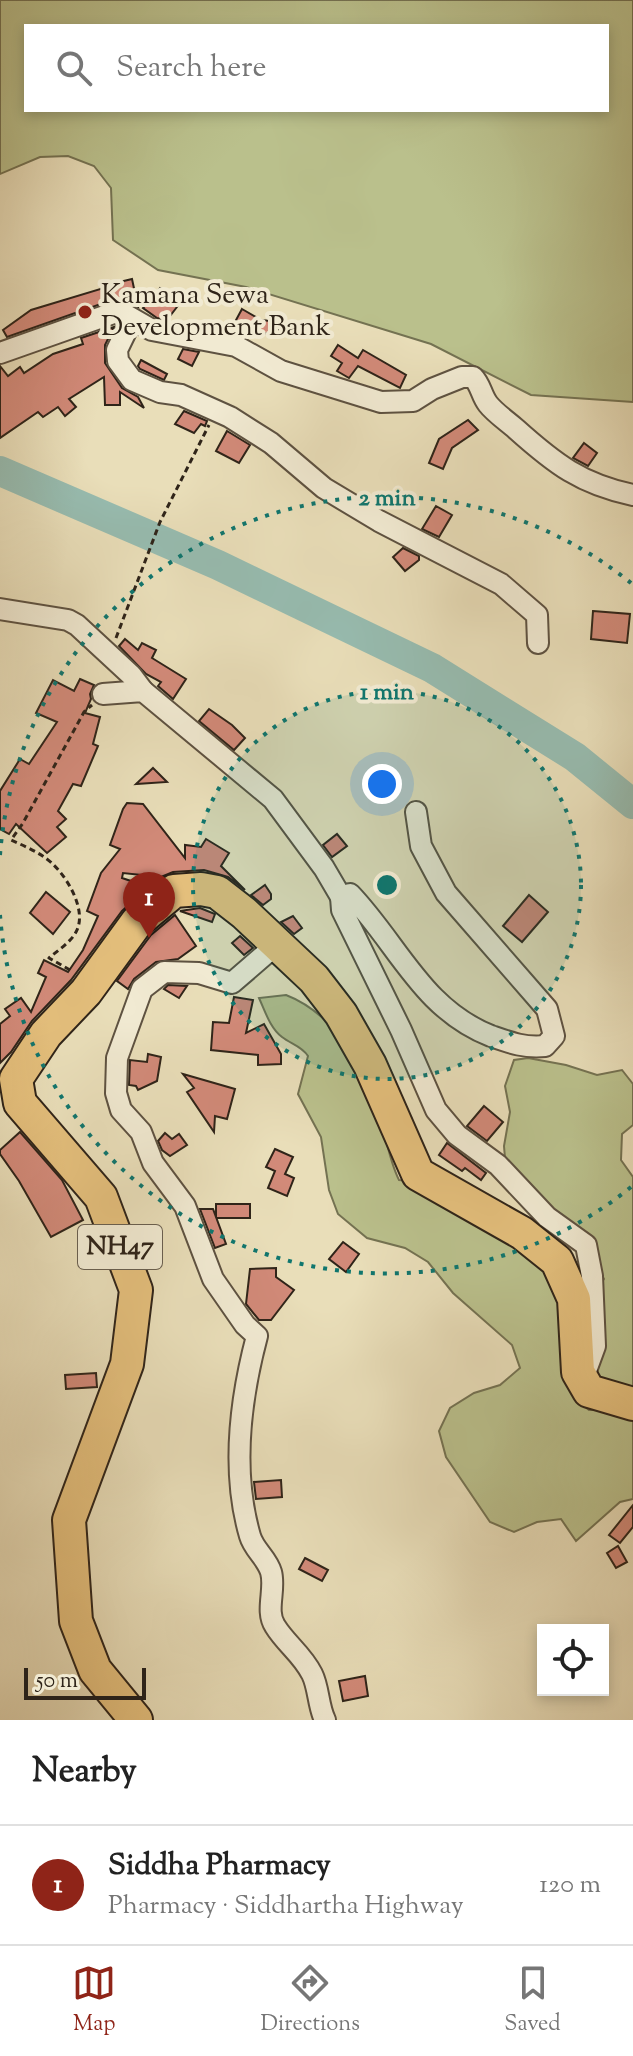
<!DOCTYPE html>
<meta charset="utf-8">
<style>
:root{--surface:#fff;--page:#f6f6f6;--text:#222;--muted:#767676;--line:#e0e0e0;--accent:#8f2418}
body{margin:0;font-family:"Sorts Mill Goudy",serif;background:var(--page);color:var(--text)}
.controls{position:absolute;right:24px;bottom:24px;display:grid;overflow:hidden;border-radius:0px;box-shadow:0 4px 12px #0003}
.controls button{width:72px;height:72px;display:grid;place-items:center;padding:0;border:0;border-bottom:2px solid var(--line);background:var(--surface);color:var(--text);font:40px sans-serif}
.scale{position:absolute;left:24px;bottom:20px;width:122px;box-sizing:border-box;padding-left:8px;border:4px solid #2f2419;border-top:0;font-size:22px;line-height:28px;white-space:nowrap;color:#2f2419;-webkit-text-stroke:6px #f1ead2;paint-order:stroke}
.you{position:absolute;left:382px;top:784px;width:28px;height:28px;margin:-20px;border:6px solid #fff;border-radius:50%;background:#1a73e8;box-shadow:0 0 0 12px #1a73e833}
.badge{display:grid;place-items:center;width:52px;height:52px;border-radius:50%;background:var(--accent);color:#fff;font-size:26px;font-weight:700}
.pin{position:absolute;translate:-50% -66px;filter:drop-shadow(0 2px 4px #0008)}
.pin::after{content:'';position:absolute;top:42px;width:28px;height:24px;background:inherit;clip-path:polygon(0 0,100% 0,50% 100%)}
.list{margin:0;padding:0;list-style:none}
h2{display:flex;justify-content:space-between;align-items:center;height:104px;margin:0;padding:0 32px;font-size:34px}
h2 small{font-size:26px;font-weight:400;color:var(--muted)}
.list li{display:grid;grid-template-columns:52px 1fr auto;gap:24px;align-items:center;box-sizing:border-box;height:120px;padding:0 32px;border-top:2px solid var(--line)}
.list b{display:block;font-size:30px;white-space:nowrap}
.list p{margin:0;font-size:26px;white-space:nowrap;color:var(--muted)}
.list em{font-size:26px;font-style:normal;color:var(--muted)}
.icon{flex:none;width:44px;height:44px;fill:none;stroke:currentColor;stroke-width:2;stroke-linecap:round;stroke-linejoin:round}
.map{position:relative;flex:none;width:633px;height:1720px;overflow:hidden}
.search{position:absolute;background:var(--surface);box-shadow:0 4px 12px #0003;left:24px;right:24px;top:24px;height:88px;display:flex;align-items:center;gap:20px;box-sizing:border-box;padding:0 28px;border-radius:0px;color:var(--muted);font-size:30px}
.sheet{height:224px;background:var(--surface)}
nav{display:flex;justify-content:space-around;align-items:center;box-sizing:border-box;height:112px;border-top:2px solid var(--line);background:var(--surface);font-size:22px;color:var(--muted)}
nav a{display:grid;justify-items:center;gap:4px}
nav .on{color:var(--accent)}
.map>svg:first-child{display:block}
</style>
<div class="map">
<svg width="633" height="1720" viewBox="0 0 633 1720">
<rect width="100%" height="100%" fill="#e9deb9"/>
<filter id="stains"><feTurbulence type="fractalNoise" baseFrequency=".0025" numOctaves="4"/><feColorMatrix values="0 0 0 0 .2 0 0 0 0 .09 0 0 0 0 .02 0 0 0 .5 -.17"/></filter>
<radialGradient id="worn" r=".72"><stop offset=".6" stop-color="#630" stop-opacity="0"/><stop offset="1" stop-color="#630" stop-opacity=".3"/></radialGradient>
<g fill="#bac08c" stroke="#747252" stroke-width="2" fill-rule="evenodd">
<path d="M0 0H633V402L531 395 431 344 246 287 158 270 113 240 111 188 94 166 68 156 40 157 0 174ZM26 26H607V110H26Z"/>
<path d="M286 995C328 1011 363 1059 376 1102 385 1128 387 1156 399 1180L412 1181 526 1244 563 1297 584 1406 589 1410H633V1499L620 1502 576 1541 561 1519 537 1522 514 1532 490 1522 446 1457 439 1431 450 1408 474 1393 500 1385 520 1368 512 1345 453 1293 428 1262 405 1248 367 1238 338 1214 329 1190 321 1137 298 1094 308 1056C302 1046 291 1044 282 1037 270 1028 265 1011 259 998Z"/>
<polygon points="528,1058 566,1065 597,1075 622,1070 633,1084 633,1125 622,1134 621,1160 633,1177 633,1393 604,1386 586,1358 581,1312 604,1279 594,1262 549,1213 505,1158 504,1146 510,1112 505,1086 514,1060"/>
</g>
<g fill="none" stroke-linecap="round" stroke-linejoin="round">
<polyline stroke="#97bcb0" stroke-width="30" points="0,471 218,565 432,668 575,757 633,804"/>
</g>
<g fill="#d28a79" stroke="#2f2419" stroke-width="2">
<polygon points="132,279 138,307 125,299 115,299 7,337 3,330 31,310 104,288 103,286"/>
<polygon points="160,288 180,303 167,320 157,318 143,308"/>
<polygon points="242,309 261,320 280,322 278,335 257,332 236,320"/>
<polygon points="114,327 105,345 105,363 122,388 138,397 144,408 120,392 120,405 105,405 104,377 69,399 76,407 65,416 58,407 43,417 38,412 0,438 0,366 8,376 20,367 24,373 53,354 83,344 81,338"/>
<polygon points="338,345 358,358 363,350 406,375 400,388 358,366 349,378 337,371 342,363 331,356"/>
<polygon points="183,349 199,352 192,366 178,359"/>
<polygon points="141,360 167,374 164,380 140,369 138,366"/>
<polygon points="184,411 207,421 205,426 201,424 194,433 175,424"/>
<polygon points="468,420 478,430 452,448 443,469 429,463 439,439"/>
<polygon points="227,431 250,445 239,463 216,451"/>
<polygon points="584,443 597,453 588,466 573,458"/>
<polygon points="436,506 452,515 439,537 422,529"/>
<polygon points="403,548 419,556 419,560 405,571 393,557"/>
<polygon points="593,611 630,614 627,643 591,639"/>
<polygon points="125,639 138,650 142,643 156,650 152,658 186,679 173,699 158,686 161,682 146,674 119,646"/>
<polygon points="80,679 94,685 90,694 91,699 85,713 100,717 93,744 98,746 81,786 73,784 58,811 66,819 57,827 66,837 47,853 16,824 9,834 0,829 0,791 20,759 29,764 57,722 36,713 53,680 74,691"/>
<polygon points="209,709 232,725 245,738 234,750 199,721"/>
<polygon points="153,768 167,782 136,784"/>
<polygon points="127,803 143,804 185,858 185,845 201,847 206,839 229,853 221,866 245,890 228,877 204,870 173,872 161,877 123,873 122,878 149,887 122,911 71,980 32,1021 11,1052 0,1063 0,1024 10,1016 5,1009 21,998 31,1012 46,977 38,973 44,960 68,972 83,950 98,916 87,911 101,873 120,849 110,845 123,809"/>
<polygon points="337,834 347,846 332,857 323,845"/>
<polygon points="265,885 271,894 271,899 263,905 251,895"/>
<polygon points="46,892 70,912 53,934 30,913"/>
<polygon points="529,895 548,912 522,942 503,926"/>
<polygon points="200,908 215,914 212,922 180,911"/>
<polygon points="175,915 196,946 178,959 156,962 134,979 128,989 117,981 151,935"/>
<polygon points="293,916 302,928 294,934 281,922"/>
<polygon points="240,936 253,948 244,955 232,943"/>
<polygon points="168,985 187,986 179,998 164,989"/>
<polygon points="234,997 253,1000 246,1033 264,1024 281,1054 281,1064 258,1065 258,1055 211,1050 213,1022 229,1023"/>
<polygon points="148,1054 161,1057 157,1081 138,1090 136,1086 129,1085 130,1060 147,1062"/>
<polygon points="183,1074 235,1089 227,1119 215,1116 214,1132 187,1092 194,1088"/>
<polygon points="484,1106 503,1122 487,1141 467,1126"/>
<polygon points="20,1132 62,1180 83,1220 51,1237 19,1181 0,1154 0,1150"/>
<polygon points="165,1133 172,1139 179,1134 187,1145 170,1156 162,1150 158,1141"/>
<polygon points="447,1143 486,1173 481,1180 465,1168 462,1171 439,1155"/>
<polygon points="275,1149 293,1157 285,1174 294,1178 287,1196 268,1188 275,1171 266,1167"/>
<rect x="216" y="1204" width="34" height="14"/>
<polygon points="200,1209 213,1209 226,1244 215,1248"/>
<polygon points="343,1242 359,1254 346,1272 329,1259"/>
<polygon points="276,1268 276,1277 294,1290 271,1320 259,1320 246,1304 250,1269"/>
<polygon points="96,1373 97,1387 66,1389 65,1375"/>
<polygon points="281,1480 282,1497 256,1499 254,1482"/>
<polygon points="633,1505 633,1527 620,1543 609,1535"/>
<polygon points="618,1546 627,1562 616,1568 607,1553"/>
<polygon points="305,1558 328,1570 322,1581 299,1569"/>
<polygon points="365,1676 368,1696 343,1701 339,1681"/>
</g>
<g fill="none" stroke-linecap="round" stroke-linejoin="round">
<defs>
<g id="minor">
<polyline points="132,319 117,350 118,361 132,380 160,392 181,395 230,417 271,443 324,488 379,521 501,584 537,615 538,643"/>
<path d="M0 353 119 311 152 330 236 346 281 371 381 402 413 401 432 389 462 377H473C481 385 481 395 488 404 495 413 507 421 516 429 555 464 581 484 633 495"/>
<polyline points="0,609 68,620 77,625 131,675 143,691"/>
<polyline points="103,694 143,691 273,799 324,868 341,897"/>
<path d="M416 812 421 846 446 893 547 1009 554 1036 545 1046C524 1048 511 1043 491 1036 422 1009 398 944 350 894L341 897 342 910 401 1030 436 1110 457 1135 498 1165 547 1217 586 1245 592 1276 595 1346 584 1376"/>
<path d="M276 945 232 983 199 973 164 972 142 989 117 1058 116 1093 121 1110 141 1132 153 1163 185 1206 213 1279 245 1325 257 1336C240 1400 231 1471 250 1536 254 1550 267 1558 271 1572 276 1589 265 1611 275 1626 286 1644 302 1654 312 1674 319 1688 318 1706 325 1720"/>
</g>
<polyline id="trunk" points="136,1720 95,1670 76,1621 69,1520 127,1364 136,1290 101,1197 20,1103 16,1079 46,1034 86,992 137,922 174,891 201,889 217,892 244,913 314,979 341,1014 370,1065 418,1174 522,1233 557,1261 574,1299 578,1372 589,1391 633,1404"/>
</defs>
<use href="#minor" stroke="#5e5241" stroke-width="24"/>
<use href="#trunk" stroke="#2f2419" stroke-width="36"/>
<g stroke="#2f2419" stroke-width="3" stroke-dasharray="6 4" stroke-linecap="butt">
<polyline points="116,638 160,522 209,425"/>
<path d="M70 970 49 958C57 951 71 942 76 932 89 909 63 869 44 857 34 850 22 845 11 840L23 823 84 712 92 705"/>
</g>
<use href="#minor" stroke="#f1ead2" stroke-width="20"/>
<use href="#trunk" stroke="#e4bf7c" stroke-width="32"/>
</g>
<circle cx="387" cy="885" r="194" fill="#0f766e" fill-opacity=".12"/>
<g fill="none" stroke="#0f766e" stroke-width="4" stroke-dasharray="4 8">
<circle cx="387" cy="885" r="194"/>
<path d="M631 1187A388 388 0 0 1 0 915M0 855A388 388 0 0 1 631 583"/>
</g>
<circle fill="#8f2418" stroke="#f1ead2" stroke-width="3" cx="85" cy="312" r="8"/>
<g text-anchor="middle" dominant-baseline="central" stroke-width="8" stroke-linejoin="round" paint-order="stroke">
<rect fill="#f1ead2" stroke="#695f50" stroke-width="2" x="78" y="1225" width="84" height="44" rx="6"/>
<g font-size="26" font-weight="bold" fill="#2f2419">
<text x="120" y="1247">NH47</text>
</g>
<g font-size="28" fill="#2f2419" stroke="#f1ead2" text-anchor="start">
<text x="101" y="296">Kamana Sewa<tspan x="101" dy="32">Development Bank</tspan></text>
</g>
</g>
<circle cx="387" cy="885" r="12" fill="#0f766e" stroke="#f1ead2" stroke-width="4"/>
<g font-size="24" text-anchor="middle" font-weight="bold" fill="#0f766e" stroke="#f1ead2" stroke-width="8" stroke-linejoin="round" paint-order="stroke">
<text x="387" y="505">2 min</text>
<text x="387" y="699">1 min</text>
</g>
<rect width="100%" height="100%" filter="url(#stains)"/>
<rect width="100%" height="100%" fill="url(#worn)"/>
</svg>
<div class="controls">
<button><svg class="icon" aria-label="locate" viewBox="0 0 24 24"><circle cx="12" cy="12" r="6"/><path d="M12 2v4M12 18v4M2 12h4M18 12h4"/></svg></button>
</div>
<div class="scale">50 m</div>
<div class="you"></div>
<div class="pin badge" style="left:149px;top:938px">1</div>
<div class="search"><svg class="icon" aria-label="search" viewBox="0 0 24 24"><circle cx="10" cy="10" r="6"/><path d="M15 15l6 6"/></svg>Search here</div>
</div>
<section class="sheet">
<h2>Nearby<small></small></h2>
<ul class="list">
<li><span class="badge">1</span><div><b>Siddha Pharmacy</b><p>Pharmacy · Siddhartha Highway</p></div><em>120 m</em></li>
</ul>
</section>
<nav>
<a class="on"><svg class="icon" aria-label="map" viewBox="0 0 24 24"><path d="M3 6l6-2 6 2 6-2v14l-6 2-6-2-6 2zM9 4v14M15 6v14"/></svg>Map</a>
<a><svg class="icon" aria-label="directions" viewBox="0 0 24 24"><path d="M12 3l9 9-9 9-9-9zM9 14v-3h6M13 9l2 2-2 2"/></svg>Directions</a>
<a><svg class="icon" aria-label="saved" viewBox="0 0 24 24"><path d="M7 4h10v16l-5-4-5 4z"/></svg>Saved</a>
</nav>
